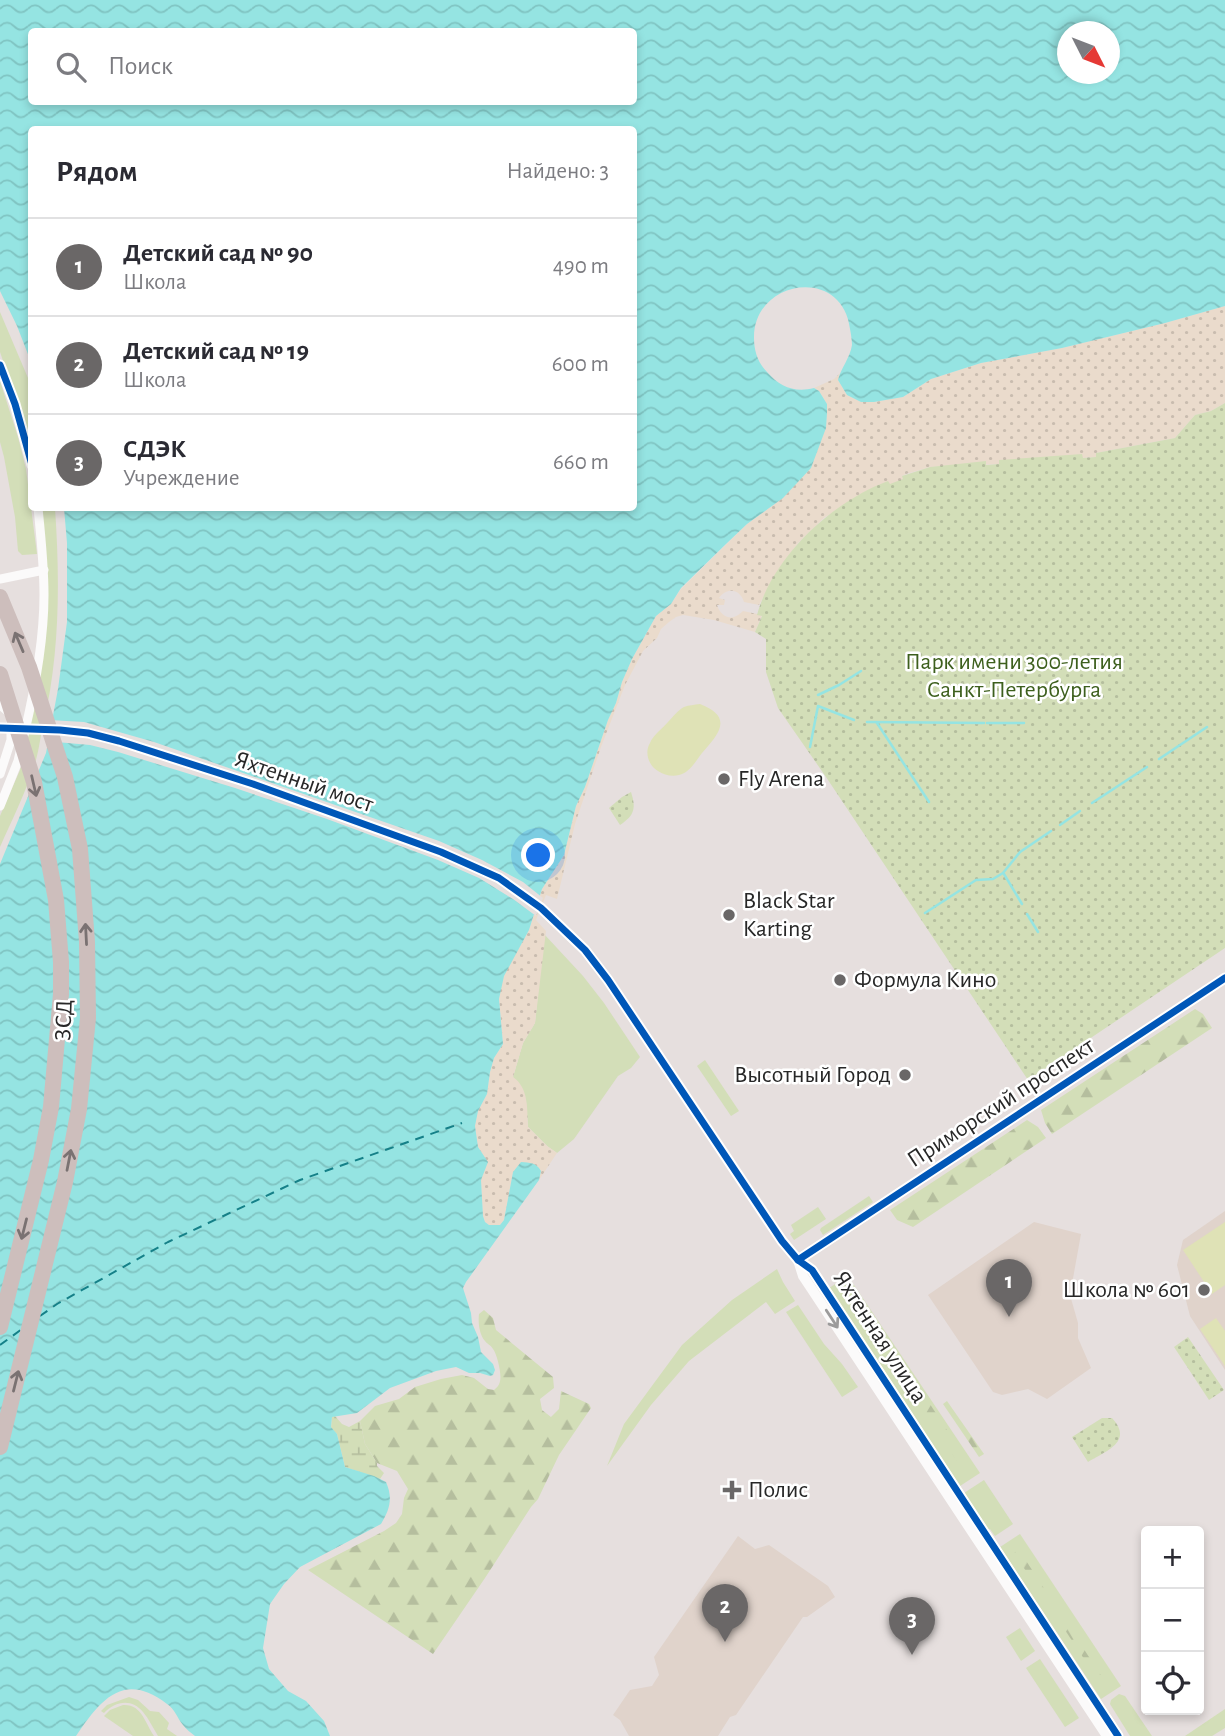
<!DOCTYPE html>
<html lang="ru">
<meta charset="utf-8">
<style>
:root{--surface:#fff;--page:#f7f7f7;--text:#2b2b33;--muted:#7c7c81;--line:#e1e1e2;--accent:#6a6767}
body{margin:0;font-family:"Alegreya Sans",sans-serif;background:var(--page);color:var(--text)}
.controls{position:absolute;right:21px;bottom:21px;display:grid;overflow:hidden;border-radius:7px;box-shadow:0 4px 10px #0003}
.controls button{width:63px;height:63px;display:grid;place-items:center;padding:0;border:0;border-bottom:2px solid var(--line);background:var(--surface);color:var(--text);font:35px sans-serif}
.compass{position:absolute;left:1057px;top:21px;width:63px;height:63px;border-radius:50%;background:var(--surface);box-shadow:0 4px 10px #0003;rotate:132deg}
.you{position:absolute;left:539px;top:856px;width:24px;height:24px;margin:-18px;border:5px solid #fff;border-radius:50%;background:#1a73e8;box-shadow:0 0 0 10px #1a73e833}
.badge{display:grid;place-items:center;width:46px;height:46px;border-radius:50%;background:var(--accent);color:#fff;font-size:23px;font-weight:700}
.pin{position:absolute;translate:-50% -58px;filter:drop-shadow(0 2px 4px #0008)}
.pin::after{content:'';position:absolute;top:37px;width:24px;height:21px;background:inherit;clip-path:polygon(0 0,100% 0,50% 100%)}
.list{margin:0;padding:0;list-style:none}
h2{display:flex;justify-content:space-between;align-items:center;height:91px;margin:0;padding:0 28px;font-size:30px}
h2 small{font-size:23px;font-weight:400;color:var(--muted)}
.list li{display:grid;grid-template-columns:46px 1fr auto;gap:21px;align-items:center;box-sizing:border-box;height:98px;padding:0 28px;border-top:2px solid var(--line)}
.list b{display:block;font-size:26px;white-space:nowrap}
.list p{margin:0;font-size:23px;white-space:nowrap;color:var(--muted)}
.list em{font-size:23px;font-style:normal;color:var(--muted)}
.icon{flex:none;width:38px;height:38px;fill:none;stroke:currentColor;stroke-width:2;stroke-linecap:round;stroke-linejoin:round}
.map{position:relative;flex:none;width:1225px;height:1736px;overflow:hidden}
.search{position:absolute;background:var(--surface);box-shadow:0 4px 10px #0003;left:28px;top:28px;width:609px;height:77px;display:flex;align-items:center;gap:18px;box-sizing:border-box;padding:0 24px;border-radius:7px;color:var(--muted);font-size:26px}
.panel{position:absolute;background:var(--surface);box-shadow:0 4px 10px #0003;left:28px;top:126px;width:609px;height:385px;border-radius:7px}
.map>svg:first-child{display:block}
</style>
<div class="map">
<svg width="1225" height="1736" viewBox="0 0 1225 1736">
<defs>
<pattern id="forest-firs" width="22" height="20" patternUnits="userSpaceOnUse" patternTransform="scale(1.75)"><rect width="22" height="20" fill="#d3deb8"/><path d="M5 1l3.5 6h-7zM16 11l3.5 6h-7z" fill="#b5be9e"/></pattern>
<pattern id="wetland-marsh" width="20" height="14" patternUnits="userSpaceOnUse" patternTransform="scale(1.75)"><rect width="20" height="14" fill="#d3deb8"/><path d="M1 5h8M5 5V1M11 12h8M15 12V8" fill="none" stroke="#b5be9e"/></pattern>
<pattern id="sand-dots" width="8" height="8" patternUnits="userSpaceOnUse" patternTransform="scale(1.75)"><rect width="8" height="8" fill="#eadbcc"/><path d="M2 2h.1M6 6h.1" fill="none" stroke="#c9bcaf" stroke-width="1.8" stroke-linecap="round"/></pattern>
<pattern id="park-dots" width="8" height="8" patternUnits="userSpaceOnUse" patternTransform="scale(1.75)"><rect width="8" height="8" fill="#d3deb8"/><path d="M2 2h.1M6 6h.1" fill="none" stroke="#b5be9e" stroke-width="1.8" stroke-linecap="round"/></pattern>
<pattern id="water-waves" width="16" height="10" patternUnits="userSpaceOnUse" patternTransform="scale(1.75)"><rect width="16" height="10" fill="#95e4e2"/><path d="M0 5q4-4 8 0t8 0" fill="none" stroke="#80c4c2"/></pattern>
</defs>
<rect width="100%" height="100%" fill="#e6dfde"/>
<g fill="#e0d3cb">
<polygon points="1225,1211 1225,1370 1190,1316 1177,1265 1183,1240"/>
<polygon points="1034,1222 1081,1234 1070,1295 1078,1323 1078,1338 1091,1368 1047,1399 1028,1389 1002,1395 993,1392 928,1295"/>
<polygon points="738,1536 755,1549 769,1545 828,1586 835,1597 807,1617 803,1617 736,1715 730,1717 718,1736 629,1736 620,1720 613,1715 630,1690 652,1686 659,1675 654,1657"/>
</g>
<g fill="#d3deb8">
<polygon points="0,312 28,378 31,394 31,459 14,393 0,352"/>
<polygon points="0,381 18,437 26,469 37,554 22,555 18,551 15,517 4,457 0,442"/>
<path d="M40 508H55C60 581 60 654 43 726 40 738 39 751 35 763 26 792 12 820 0 847V816L20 770 35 704 45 640Z"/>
<polygon points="544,934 583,976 604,1003 640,1057 631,1068 618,1076 574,1139 557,1153 547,1146 528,1127 526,1101 513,1077 523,1043 535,1023"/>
<polygon points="705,1060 739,1111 731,1116 697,1066"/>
<polygon points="869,1196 873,1202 823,1235 820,1230 821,1228"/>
<polygon points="818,1207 826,1219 794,1240 790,1234 794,1231 791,1225"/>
<polygon points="777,1269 783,1282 795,1301 775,1314 766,1302 689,1361 651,1405 607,1466 624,1424 682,1345 732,1300"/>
<polygon points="848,1276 980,1473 960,1486 829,1288"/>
<polygon points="798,1305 824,1344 842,1364 858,1387 842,1397 786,1312"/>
<polygon points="984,1480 1013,1524 995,1536 990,1529 988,1530 964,1493"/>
<polygon points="1020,1534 1121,1686 1101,1699 1000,1547"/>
<polygon points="1020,1628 1035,1651 1021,1661 1006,1637"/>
<polygon points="1040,1659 1079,1718 1065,1727 1026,1668"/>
<polygon points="1119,1694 1125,1696 1152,1736 1130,1736 1110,1704 1111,1700"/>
<path d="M129 1697 138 1700 150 1711 159 1712 169 1723 167 1729 177 1736H158C153 1728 149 1719 143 1712 132 1698 115 1701 104 1713L101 1711 107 1705Z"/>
<path d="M123 1705C142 1704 145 1723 154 1736H133L104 1716 110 1710Z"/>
<polygon points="1225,1709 1225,1728 1212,1736 1185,1736"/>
</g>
<g fill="url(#forest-firs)">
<polygon points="1195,1009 1203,1014 1212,1028 1052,1134 1045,1123 1041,1110"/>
<polygon points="1027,1120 1038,1127 1046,1138 913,1227 897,1220 890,1210"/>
<polygon points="851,1284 968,1462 961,1467 844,1289"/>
<path d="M484 1310 493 1318 496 1330 553 1377 554 1388 540 1399 542 1410 551 1417 559 1409 561 1391 589 1404 591 1408 559 1455 538 1499 531 1507 485 1578 433 1654 308 1570 384 1531 396 1523 402 1514 404 1498 408 1489 397 1471 377 1463 365 1444 360 1421 375 1406 399 1399 415 1387 441 1379 462 1375 474 1378 488 1389 494 1390C497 1387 499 1386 500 1381 502 1375 497 1354 493 1349 491 1345 487 1344 485 1341 479 1334 478 1322 479 1314Z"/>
<polygon points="947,1401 984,1454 979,1457 943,1404"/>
<polygon points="1019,1550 1106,1683 1102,1686 1014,1553"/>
</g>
<polygon fill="url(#wetland-marsh)" points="335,1416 342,1424 349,1427 360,1421 365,1444 377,1463 377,1466 384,1473 380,1479 345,1467 337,1434 331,1428 332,1417"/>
<path fill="url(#sand-dots)" d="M1225 306V403L1211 411 1195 415 1175 438 1096 453V457L1082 458V455L999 461V464L930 467 906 474 902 476 904 479 890 485 825 517 798 543 774 577 759 605 744 602C740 589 727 587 719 598L725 600 724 605H717C721 618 733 622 743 611L762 615 755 632 714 620 683 615 676 617 669 622 661 629 657 638 643 651 625 685 601 747 575 824 557 899 546 895 536 920 546 931 535 1023 523 1043 513 1077C529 1088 527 1109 528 1127L547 1146 557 1153 539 1180 541 1171 513 1172 504 1220 500 1225H489L485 1222 483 1216 481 1180 487 1162 478 1147 475 1126 478 1111 487 1094 490 1072 494 1058 503 1044 499 999 503 976 529 930 542 889 564 855 576 806 585 787 608 720 616 703 622 682 632 659 656 616 671 604 681 589 747 524 783 498 826 428 827 404 819 391 814 388 834 379 840 373 838 380 847 395 861 402H874L903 397 931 379 981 363 1062 348 1165 323Z"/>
<g fill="url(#park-dots)">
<path d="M1225 403V948L1028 1080 826 777 778 708 766 672V639L755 632 762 616 757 615C773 556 832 502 888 481L890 484 903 479 902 476 930 467 986 461V465L999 464V460L1082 454 1083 458 1096 457V453L1175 438 1195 415 1211 411Z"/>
<path d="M631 792C636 808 635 815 620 825L609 808 622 797Z"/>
<polygon points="1188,1337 1224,1390 1209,1400 1174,1347"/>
<path d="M1102 1418H1112C1134 1442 1106 1451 1088 1462L1072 1437Z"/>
</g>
<g fill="#dfe2b6">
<path d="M700 704C734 717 719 734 702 753 696 761 689 773 679 775 672 777 664 775 658 771 649 766 644 753 650 743 653 735 663 728 668 722 673 717 678 710 684 707 689 705 694 705 700 704Z"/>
<polygon points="1225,1222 1225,1285 1212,1294 1183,1250"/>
<polygon points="1216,1318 1225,1331 1225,1366 1200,1329"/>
</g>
<path fill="url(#water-waves)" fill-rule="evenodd" d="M0 0H1225V306L1165 323 1062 348 981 363 931 379 903 397 874 402H861L847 395 838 380C841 368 850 358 852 345 852 341 851 334 850 329 842 265 753 280 754 338 754 351 758 363 767 372 780 387 795 393 814 388L819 391 827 404V413L826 428 811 468 783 498 747 524 726 544 681 588 671 604 656 616 632 659 622 682 616 703 608 720 585 787 576 806 564 855 542 889 529 930 504 976 499 999 503 1044 494 1058 490 1072 487 1094 478 1111 475 1126 478 1147 488 1162 481 1180 483 1216 485 1222 489 1225H500L504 1220 513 1172 521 1162C530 1163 536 1162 541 1171L539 1180 466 1282 463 1288 471 1313 472 1323 478 1337 481 1352 493 1364 495 1370 493 1375 490 1376 480 1373H469L456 1367 436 1371 390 1388 357 1413 332 1417 331 1427 337 1434 345 1467 374 1476 386 1482C393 1498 390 1509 381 1524L300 1567 284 1584 270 1604 263 1648 269 1669 288 1691 306 1701 324 1721 330 1736H195C191 1733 186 1729 183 1725 177 1718 175 1709 167 1704 123 1670 100 1701 76 1736H0V864L46 753 58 689 67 622V543L64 508H634V130H32L31 362 17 326 0 291ZM32 32H634V102H32ZM1068 32H1110V74H1068Z"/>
<polygon fill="#e6dfde" points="49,720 84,722 154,742 439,841 482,860 523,882 543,898 536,916 513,899 479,878 438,860 327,819 235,788 118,752 90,745 45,741"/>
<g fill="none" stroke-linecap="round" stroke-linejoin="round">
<g stroke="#95e4e2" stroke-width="2.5">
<polyline points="818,695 839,685 861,671"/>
<polyline points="867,722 984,723"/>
<polyline points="877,723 929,802"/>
<polyline points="987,723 1024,723"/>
<polyline points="810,747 818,706 854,720"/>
<polyline points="1159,759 1207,727"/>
<polyline points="1092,803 1147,767"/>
<polyline points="1060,825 1080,811"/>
<polyline points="1004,874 1022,904"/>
<polyline points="925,913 976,880 993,879 1003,873 1020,852 1051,831"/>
<polyline points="1027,914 1038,932"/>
</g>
<g stroke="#158088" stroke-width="2" stroke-dasharray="9 7" stroke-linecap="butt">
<polyline points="40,1316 57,1304 168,1242 300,1180 462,1123"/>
<polyline points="0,1345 22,1329"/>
</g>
<g stroke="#fbfafa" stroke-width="9">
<polyline points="0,365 15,404 32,465"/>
<polyline points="0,579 44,570"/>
<polyline points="0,705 11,714 11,740 0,774"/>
<polyline points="0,728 60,730 88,733 119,741 253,784 441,852 499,878 541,908 585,950 608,980 768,1221 798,1260"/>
<path d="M24 735C35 689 44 642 44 595 44 565 41 537 38 508"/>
<polyline points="0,806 18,761 21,748"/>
</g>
<g stroke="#fbfafa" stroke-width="10">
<polyline points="798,1260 812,1270 1118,1736"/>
<polyline points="798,1260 803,1276 811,1288 1107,1736"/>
<polyline points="798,1260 1225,978"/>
</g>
<g stroke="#cdbebc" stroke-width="16">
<polyline points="0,597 29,667 65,777 80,849 87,942 88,1018 79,1109 65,1182 0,1447"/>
<polyline points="0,674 34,782 56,900 61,962 61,994 51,1107 41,1160 0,1327"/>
</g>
<defs>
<g id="cycleway">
<polyline points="0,365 15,404 32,465"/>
<polyline points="0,728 60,730 88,733 119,741 253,784 441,852 499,878 541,908 585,950 608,980 782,1241 798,1260 812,1270 1118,1736"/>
<polyline points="798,1260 1225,978"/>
</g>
</defs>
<use href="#cycleway" stroke="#fff" stroke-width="11"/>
<use href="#cycleway" stroke="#0057b8" stroke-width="7"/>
</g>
<defs><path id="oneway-shaft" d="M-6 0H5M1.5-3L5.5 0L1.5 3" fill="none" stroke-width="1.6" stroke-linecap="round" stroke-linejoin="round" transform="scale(1.75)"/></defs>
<g stroke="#7a7272">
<use href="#oneway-shaft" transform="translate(19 642) rotate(-113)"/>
<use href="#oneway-shaft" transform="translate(34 786) rotate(77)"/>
<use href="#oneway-shaft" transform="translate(86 934) rotate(-93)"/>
<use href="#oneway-shaft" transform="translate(69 1160) rotate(-79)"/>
<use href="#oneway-shaft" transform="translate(24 1229) rotate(104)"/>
<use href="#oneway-shaft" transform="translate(16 1381) rotate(-76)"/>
</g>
<use stroke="#9c9b9b" href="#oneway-shaft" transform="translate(832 1319) rotate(57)"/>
<g fill="#6a6767" stroke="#fff" stroke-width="2.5">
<circle cx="724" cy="779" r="7"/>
<circle cx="729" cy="915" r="7"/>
<circle cx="840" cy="980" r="7"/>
<circle cx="905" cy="1075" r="7"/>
<circle cx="1204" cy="1290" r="7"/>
<path d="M728.5 1479.5h7v7h7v7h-7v7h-7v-7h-7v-7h7z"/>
</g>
<g text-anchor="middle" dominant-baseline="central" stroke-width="5" stroke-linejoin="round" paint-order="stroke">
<g font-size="24" fill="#3d5f1d" stroke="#fff">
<text x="1014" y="662">Парк имени 300-летия<tspan x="1014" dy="28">Санкт-Петербурга</tspan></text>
</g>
<g font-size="24" fill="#272727" stroke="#fff" text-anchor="start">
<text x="738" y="779">Fly Arena</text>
<text x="743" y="901">Black Star<tspan x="743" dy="28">Karting</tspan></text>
<text x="854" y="980">Формула Кино</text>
<text x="891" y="1075" text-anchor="end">Высотный Город</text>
<text x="1190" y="1290" text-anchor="end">Школа № 601</text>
<text x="748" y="1490">Полис</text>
</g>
<g font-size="24" fill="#272727" stroke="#fff">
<text transform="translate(304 782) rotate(19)">Яхтенный мост</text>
<text transform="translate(64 1020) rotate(-88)">ЗСД</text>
<text transform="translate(1001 1103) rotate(-33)">Приморский проспект</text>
<text transform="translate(880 1337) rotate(57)">Яхтенная улица</text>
</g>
</g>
</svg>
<div class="controls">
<button>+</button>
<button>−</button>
<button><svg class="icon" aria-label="locate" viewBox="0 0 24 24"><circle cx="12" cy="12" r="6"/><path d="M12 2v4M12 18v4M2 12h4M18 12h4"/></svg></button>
</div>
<svg class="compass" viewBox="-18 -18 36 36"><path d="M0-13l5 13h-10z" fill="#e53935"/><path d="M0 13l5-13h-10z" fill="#7c7c81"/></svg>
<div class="you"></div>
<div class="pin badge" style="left:1009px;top:1317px">1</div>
<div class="pin badge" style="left:725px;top:1642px">2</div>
<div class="pin badge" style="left:912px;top:1655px">3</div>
<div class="search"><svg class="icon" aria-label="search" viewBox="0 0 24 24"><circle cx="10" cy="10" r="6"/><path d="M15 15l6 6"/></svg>Поиск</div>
<section class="panel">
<h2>Рядом<small>Найдено: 3</small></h2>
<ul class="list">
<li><span class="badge">1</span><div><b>Детский сад № 90</b><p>Школа</p></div><em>490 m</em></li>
<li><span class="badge">2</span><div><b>Детский сад № 19</b><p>Школа</p></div><em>600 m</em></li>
<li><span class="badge">3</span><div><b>СДЭК</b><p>Учреждение</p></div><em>660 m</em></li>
</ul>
</section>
</div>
